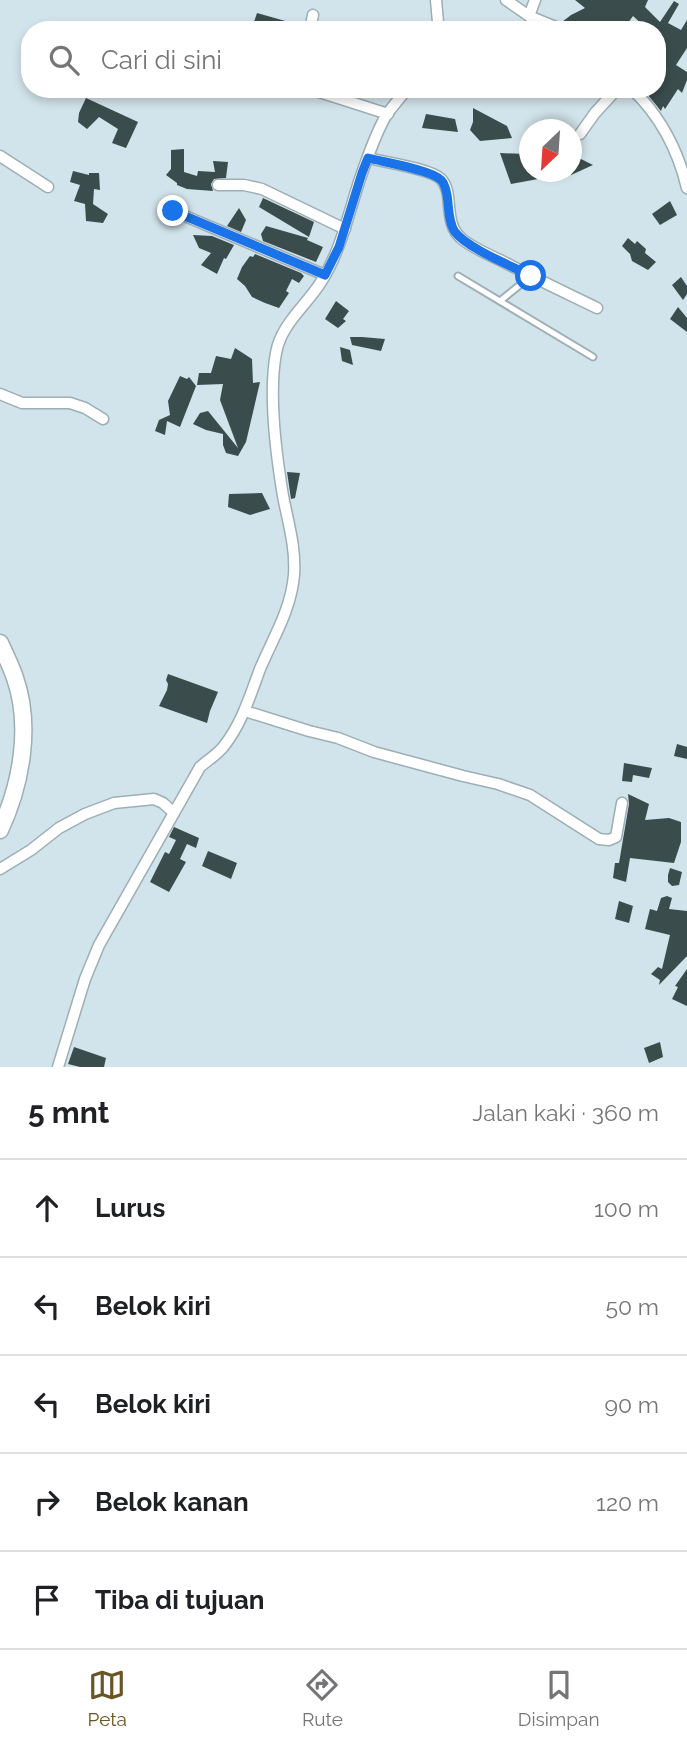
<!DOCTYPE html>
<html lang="id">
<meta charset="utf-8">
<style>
:root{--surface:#fff;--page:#f6f6f6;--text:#202124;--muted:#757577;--line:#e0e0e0;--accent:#685523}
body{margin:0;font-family:Raleway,sans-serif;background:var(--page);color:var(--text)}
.compass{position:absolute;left:519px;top:119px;width:63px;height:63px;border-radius:50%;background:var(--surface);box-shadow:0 4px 10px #0003;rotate:205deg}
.stop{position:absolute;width:21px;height:21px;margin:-16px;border:5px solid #1a73e8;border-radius:50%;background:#fff}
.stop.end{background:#1a73e8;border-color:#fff;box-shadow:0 2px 7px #0008}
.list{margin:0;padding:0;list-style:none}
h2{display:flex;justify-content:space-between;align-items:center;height:91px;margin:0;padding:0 28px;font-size:30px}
h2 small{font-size:23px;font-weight:400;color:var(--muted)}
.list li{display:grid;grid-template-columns:46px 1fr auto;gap:21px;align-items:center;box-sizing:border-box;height:98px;padding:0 28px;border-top:2px solid var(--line)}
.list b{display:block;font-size:26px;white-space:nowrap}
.list em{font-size:23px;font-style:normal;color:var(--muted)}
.icon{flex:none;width:38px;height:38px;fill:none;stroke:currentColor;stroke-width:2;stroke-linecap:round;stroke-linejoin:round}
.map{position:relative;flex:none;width:687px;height:1067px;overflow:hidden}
.search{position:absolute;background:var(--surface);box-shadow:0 4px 10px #0003;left:21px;right:21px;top:21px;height:77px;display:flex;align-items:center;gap:18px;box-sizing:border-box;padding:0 24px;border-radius:28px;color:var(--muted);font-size:26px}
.sheet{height:581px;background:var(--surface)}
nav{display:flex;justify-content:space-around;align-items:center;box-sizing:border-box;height:98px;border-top:2px solid var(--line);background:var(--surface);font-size:19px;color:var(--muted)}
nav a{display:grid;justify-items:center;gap:4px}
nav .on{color:var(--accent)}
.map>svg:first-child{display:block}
</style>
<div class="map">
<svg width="687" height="1067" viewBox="0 0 687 1067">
<rect width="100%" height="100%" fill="#d2e4eb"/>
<g fill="#3a4c4c">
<polygon points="575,0 648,0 645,7 660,22 674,1 679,4 668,23 681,30 687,20 687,48 676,65 687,72 687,80 682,93 678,89 665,109 663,106 661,111 643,89 657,89 657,30 642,30 644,26 633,16 623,30 577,30 585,22 566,23 562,22 571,15 585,8"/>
<polygon points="257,13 303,26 303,30 269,30 253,25"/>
<polygon points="86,98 138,122 126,148 112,143 118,129 99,117 87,129 78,122 79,113"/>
<polygon points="473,108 507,126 512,138 480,141 470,130 473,122"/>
<polygon points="426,114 455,119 458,132 422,128"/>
<polygon points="184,149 184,172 197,176 198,171 215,172 213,161 228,162 226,178 214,179 211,184 213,191 187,189 177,185 177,183 166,175 171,169 171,150"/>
<polygon points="500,153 525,154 529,162 529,172 534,172 538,179 511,184"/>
<polygon points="571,154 593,165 571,175"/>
<polygon points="73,171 89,175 89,173 99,173 100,190 94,189 93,204 108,214 103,223 86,221 85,204 74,201 80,185 70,182"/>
<polygon points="263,198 314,222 309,237 259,207"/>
<polygon points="670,201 677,215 660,225 652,214"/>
<polygon points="239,208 246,220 241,232 227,226"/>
<polygon points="266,226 308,238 307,240 323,247 316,262 263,241 261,234"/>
<polygon points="193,235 212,236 234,245 226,259 224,258 217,274 201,265 211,253 199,248"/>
<polygon points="628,238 635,244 637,241 646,249 645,253 656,262 648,270 632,261 630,254 622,246"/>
<polygon points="255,254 301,273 304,276 299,283 292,279 286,291 289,293 279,308 265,303 252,297 245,286 237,279 242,267 250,256 253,257"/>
<polygon points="681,277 687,286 687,294 683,300 672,285"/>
<polygon points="336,301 349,311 343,319 346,321 338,328 325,319"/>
<polygon points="678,307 687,318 687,332 670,319"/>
<polygon points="350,337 362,337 385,339 381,351 352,345"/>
<polygon points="340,347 350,350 353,365 342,361"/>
<polygon points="235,348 252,359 253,383 260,382 246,442 238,456 226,453 223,445 223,434 206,430 193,424 200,413 208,411 238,448 220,400 223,384 197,385 199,373 211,373 216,356 231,359"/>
<polygon points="180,376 187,379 189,377 196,386 180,427 167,421 165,435 155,431 159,420 170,415 168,401"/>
<polygon points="287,472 300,473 295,498 291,499"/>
<polygon points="262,493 270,509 250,515 228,507 229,494"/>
<polygon points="168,674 218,692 210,711 207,723 159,706 167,690 168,684 166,680"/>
<polygon points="677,744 687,747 687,759 674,756"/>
<polygon points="624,763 652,768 649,778 633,775 632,782 622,781"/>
<polygon points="628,794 649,804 645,820 669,818 681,822 681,842 674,863 630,858 626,882 613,878 615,863 619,863 629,804"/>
<polygon points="174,827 199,838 196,848 187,844 180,859 186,862 169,892 150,882 165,852 169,854 176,840 169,837"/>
<polygon points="208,851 237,863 231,879 202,866"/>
<polygon points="670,868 682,872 679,885 672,886 668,882 668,875"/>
<polygon points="667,896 672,898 669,909 687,911 687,956 659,985 660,980 651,974 658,967 662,969 670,935 645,929 650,909 657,911 661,898"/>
<polygon points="619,901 633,906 629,923 615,919"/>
<polygon points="687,969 687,1006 672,999 678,987 675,986"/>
<polygon points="660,1042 663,1057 649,1063 644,1048"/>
<polygon points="74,1047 106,1058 104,1067 80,1067 68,1064"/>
</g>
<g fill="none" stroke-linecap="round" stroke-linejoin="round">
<defs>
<g id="lane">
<polyline points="458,276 593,357"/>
<polyline points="500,301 531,276"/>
</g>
<g id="street">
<polyline points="436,0 438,22 437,30"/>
<polyline points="506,0 529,16 563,30"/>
<polyline points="529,16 535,0"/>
<polyline points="310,30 313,15"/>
<polyline points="310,89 388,114"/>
<path d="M632 89C660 116 678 150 687 188"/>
<polyline points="580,134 595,113 617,89"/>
<polyline points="0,156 48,187"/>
<path d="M368 158C384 162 431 169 441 179 455 194 442 223 462 239 473 248 487 254 500 260 532 277 564 292 597 308"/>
<polyline points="218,185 244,185 262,189 345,229"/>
<polyline points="173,211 325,275"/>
<polyline points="0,394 22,403 70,403 85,408 103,419"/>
<polyline points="245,711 309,731 338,738 374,752 463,776 498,784 530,795 599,839 609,840 616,837 622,803"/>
<polyline points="0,869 31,850 59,828 85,814 114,803 154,799 163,803 174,813"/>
<path d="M58 1067 85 979 99 945 200 767C208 760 218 754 224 746 242 723 250 696 260 669 273 638 291 610 294 575 296 548 288 522 283 496 276 454 268 396 276 353 281 324 306 306 321 282 342 249 349 210 362 173 369 154 376 132 387 114 393 106 400 98 407 89"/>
</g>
<path id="primary" d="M0 643C5 654 11 666 15 678 32 727 21 785 0 830"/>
</defs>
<use href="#lane" stroke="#9daeb5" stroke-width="9"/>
<use href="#street" stroke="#9daeb5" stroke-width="13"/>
<use href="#primary" stroke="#9daeb5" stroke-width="19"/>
<use href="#lane" stroke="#fff" stroke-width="5"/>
<use href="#street" stroke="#fff" stroke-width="10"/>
<use href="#primary" stroke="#fff" stroke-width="16"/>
</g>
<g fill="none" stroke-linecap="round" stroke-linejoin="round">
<path stroke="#1a73e8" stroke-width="9" d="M173 211 325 275 339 247 362 173 368 158C383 162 432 170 441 180 445 184 446 190 447 195 449 207 448 222 455 232 467 248 512 266 531 276"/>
</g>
</svg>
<svg class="compass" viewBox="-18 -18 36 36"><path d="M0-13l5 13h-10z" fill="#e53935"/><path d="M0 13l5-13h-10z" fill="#757577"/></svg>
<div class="stop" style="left:531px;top:276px"></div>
<div class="stop end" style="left:173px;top:211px"></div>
<div class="search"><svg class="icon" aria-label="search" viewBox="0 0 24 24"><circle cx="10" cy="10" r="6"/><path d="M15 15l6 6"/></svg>Cari di sini</div>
</div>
<section class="sheet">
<h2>5 mnt<small>Jalan kaki · 360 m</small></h2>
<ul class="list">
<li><svg class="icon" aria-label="ahead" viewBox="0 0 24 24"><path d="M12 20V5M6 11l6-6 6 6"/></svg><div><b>Lurus</b></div><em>100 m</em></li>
<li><svg class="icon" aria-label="left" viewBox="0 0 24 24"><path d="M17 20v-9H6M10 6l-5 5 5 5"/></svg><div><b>Belok kiri</b></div><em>50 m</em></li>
<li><svg class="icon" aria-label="left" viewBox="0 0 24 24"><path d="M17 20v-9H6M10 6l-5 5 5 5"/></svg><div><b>Belok kiri</b></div><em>90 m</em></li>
<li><svg class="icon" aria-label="right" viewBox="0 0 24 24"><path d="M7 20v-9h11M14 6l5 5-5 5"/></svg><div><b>Belok kanan</b></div><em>120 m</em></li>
<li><svg class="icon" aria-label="arrive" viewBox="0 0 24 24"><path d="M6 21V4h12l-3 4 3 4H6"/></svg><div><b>Tiba di tujuan</b></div></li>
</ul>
</section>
<nav>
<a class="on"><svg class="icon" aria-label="map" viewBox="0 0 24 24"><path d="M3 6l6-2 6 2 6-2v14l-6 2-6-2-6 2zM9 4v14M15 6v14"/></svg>Peta</a>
<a><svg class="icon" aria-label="directions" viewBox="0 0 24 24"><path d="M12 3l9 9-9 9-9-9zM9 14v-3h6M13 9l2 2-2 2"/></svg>Rute</a>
<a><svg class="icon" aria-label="saved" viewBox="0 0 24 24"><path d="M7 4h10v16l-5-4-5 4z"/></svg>Disimpan</a>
</nav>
